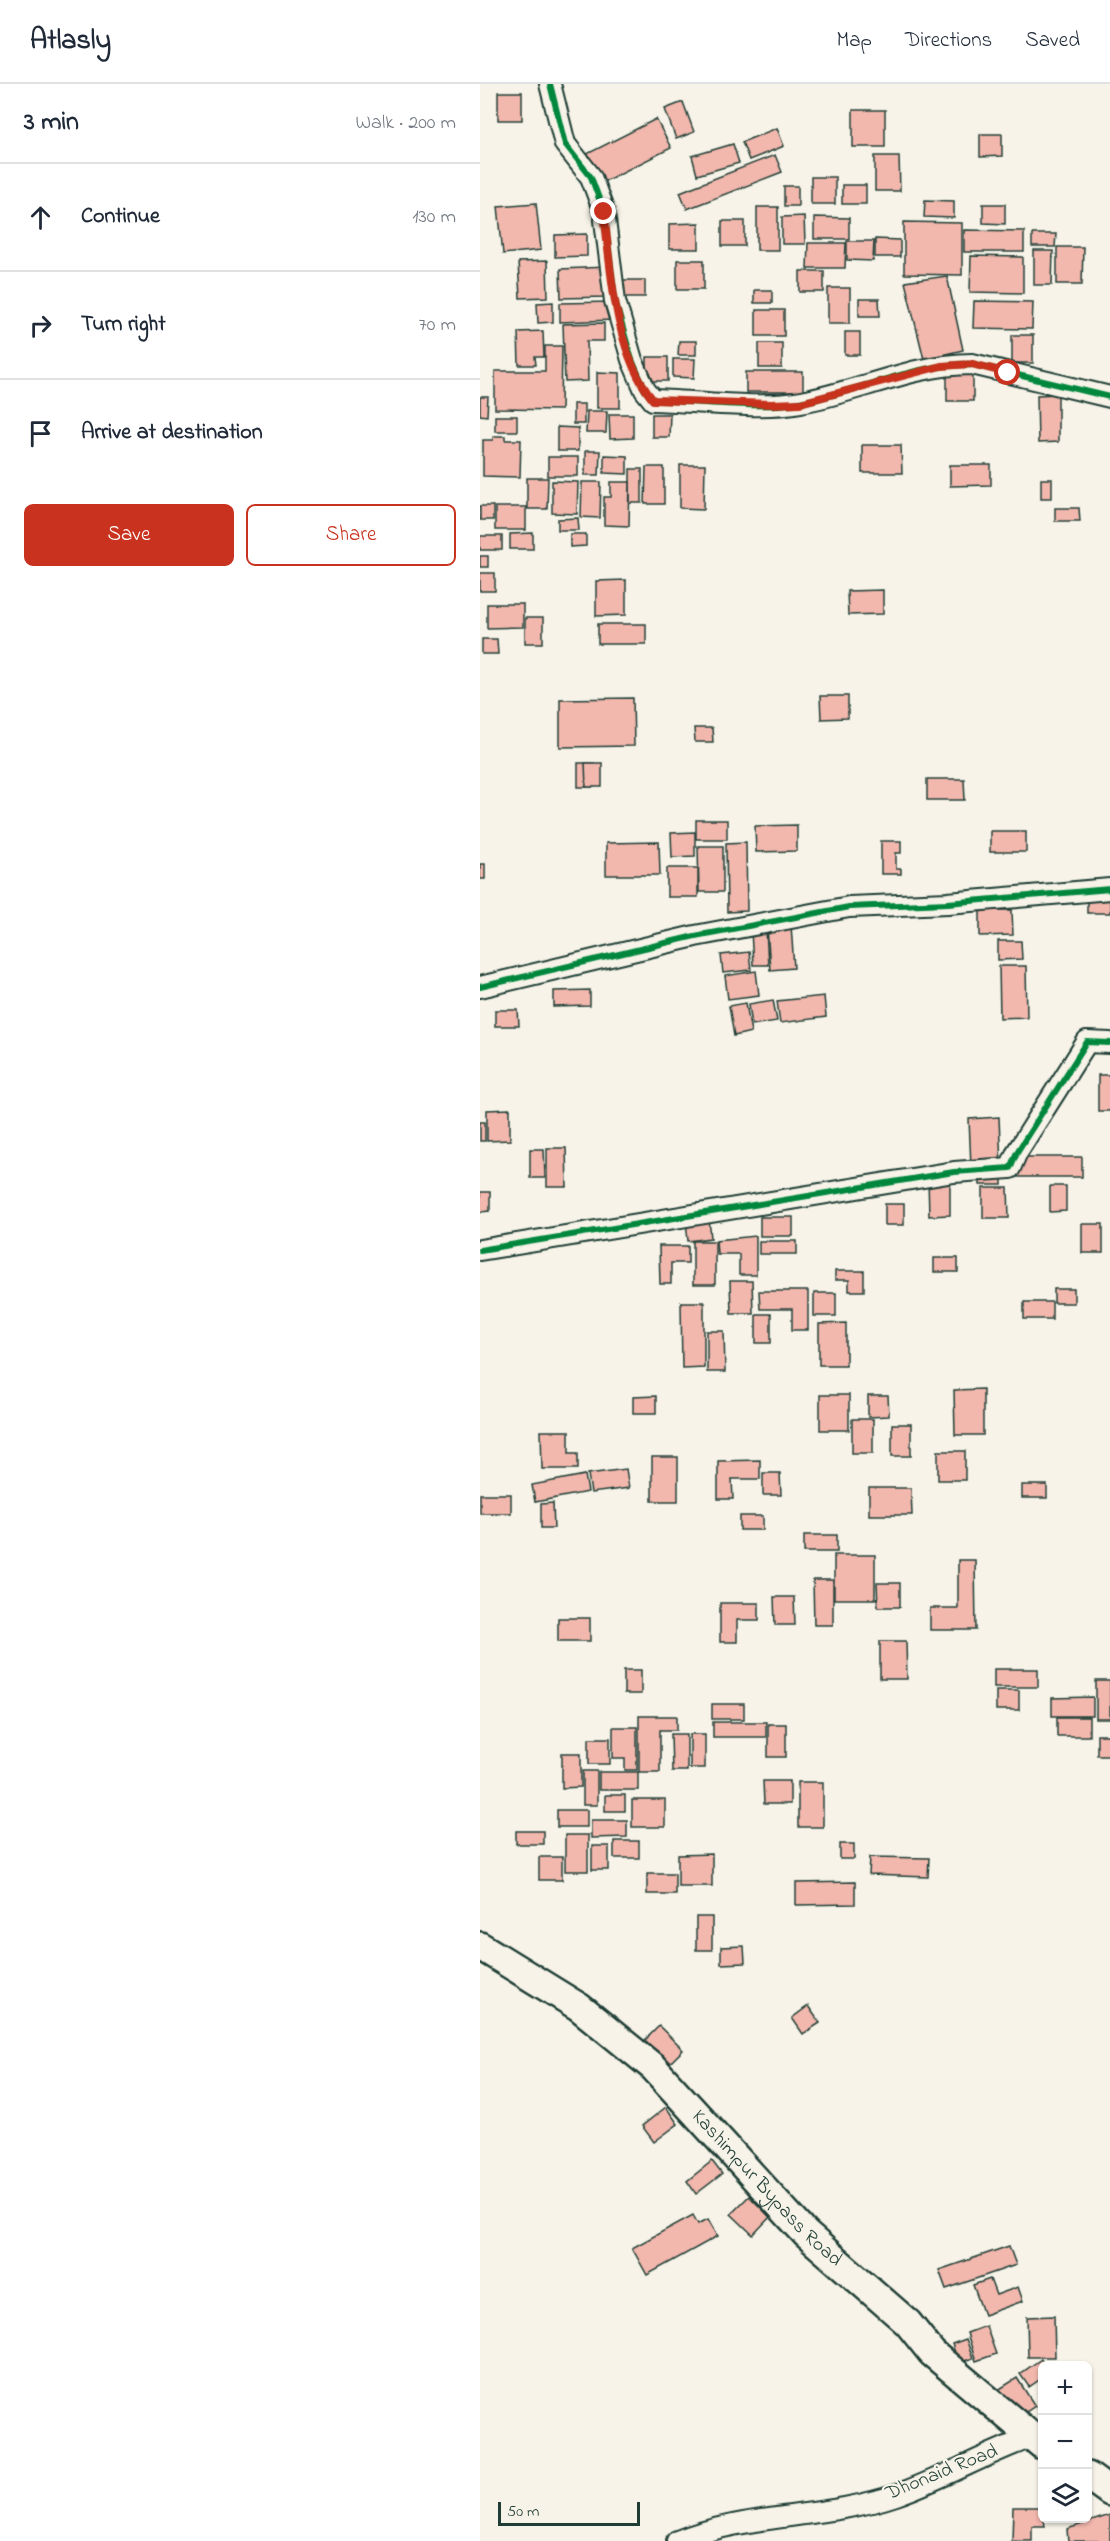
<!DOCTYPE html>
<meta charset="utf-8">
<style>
:root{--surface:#fff;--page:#f2f2f3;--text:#1f2937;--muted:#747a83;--line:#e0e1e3;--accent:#c8321e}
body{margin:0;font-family:"Indie Flower",sans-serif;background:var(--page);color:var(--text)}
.controls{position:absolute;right:18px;bottom:18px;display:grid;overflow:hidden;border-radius:9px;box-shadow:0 2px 4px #0004}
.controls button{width:54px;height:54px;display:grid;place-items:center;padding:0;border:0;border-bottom:2px solid var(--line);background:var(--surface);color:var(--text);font:30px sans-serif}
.scale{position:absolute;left:18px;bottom:15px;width:142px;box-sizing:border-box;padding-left:6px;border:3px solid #1f3d34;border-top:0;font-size:16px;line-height:21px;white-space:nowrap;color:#1f3d34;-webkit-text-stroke:4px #f7f3e8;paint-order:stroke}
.stop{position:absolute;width:18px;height:18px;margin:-14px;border:4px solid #c8321e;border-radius:50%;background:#fff}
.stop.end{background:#c8321e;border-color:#fff;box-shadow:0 2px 6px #0008}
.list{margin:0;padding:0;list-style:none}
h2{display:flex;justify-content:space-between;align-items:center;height:78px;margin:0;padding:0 24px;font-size:26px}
h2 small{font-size:20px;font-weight:400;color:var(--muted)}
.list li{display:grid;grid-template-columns:39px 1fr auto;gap:18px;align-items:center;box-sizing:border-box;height:108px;padding:0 24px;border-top:2px solid var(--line)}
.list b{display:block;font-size:22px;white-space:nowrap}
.list em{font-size:20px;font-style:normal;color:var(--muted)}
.actions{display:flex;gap:12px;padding:18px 24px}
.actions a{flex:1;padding:14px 0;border:2px solid var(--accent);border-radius:9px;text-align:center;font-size:21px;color:var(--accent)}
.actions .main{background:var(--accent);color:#fff}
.icon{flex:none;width:33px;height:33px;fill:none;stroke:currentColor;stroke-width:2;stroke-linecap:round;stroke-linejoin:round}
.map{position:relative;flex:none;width:630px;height:2457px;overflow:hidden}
header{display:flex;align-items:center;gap:36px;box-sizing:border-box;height:84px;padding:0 30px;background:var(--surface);border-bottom:2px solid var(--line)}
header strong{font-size:28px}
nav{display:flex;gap:33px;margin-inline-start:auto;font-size:21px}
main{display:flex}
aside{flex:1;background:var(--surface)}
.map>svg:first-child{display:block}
</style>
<header>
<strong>Atlasly</strong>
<nav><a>Map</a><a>Directions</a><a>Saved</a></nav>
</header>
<main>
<aside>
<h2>3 min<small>Walk · 200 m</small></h2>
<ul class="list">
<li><svg class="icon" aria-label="ahead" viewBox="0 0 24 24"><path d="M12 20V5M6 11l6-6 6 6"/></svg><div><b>Continue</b></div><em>130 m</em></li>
<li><svg class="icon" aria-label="right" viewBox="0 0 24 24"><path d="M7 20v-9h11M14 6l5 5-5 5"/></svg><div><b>Turn right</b></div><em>70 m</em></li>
<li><svg class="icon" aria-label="arrive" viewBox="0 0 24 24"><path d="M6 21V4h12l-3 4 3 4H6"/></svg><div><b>Arrive at destination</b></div></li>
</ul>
<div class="actions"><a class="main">Save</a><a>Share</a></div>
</aside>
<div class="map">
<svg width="630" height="2457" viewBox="0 0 630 2457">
<rect width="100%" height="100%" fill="#f7f3e8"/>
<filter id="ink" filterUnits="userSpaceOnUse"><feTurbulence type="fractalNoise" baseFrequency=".0167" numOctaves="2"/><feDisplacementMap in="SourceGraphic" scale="12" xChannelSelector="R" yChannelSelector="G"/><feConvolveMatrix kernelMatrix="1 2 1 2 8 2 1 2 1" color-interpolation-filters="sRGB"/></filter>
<g filter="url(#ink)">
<g fill="#f2b7ad" stroke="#1f3d34" stroke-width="1.5">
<rect x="18" y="8" width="24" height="28"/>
<polygon points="203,18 214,48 196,55 185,25"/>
<rect x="373" y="26" width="32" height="37"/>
<polygon points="176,35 191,64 121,99 107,70"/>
<polygon points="297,44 304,62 269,76 262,58"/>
<polygon points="500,50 522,50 522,72 500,73"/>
<polygon points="253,60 259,79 217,91 212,72"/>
<polygon points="295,71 302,88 207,125 200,108"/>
<polygon points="395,72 419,72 420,107 395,107"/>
<rect x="331" y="93" width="24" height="27"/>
<rect x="362" y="101" width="24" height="19"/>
<rect x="304" y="102" width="14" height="20"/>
<polygon points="445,116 474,117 474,134 444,133"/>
<polygon points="56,119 61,166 23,170 18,122"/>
<polygon points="503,120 525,120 525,140 503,139"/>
<rect x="277" y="123" width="21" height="43"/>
<polygon points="324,132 325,160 302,160 302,133"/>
<polygon points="334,133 369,134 369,155 334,155"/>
<rect x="242" y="137" width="23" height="25"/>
<polygon points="424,138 482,139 482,191 424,190"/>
<polygon points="219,139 219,165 189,165 189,140"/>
<polygon points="484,146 544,147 544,168 484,168"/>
<polygon points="107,150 107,172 75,173 75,151"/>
<polygon points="552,150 576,150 575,163 552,163"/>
<polygon points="395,155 420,156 420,173 395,173"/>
<polygon points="367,157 394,157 393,177 367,176"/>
<polygon points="328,159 366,159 365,184 327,184"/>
<polygon points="577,163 603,163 602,200 577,200"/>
<polygon points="554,167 573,167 572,201 554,201"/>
<polygon points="491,172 543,173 543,209 490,208"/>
<rect x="197" y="176" width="27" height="29"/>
<polygon points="67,177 68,213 40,214 38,178"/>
<polygon points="127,183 127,213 81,214 80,185"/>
<rect x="320" y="187" width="24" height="21"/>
<polygon points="467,192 483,266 444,275 425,198"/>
<rect x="143" y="196" width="22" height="17"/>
<rect x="348" y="204" width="22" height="35"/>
<rect x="274" y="206" width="18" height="13"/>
<polygon points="379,215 399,215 400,232 379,232"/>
<polygon points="494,217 553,218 552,245 493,244"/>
<polygon points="73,218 73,238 58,239 57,219"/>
<polygon points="133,218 133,236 80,238 80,219"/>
<rect x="276" y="226" width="28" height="26"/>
<polygon points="124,239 124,257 107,257 108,297 85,298 83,240"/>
<polygon points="63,247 64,273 55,273 56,281 39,281 38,248"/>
<rect x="365" y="248" width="15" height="23"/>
<rect x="532" y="251" width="21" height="28"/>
<polygon points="199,257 216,257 216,271 198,271"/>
<rect x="279" y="259" width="23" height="25"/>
<polygon points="65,262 82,262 81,326 15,325 15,287 65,287"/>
<rect x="167" y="273" width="21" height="24"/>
<polygon points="193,275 215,275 214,294 193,293"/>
<polygon points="117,288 140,289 140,324 117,324"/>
<rect x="266" y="288" width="57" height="20"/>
<rect x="467" y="289" width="26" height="28"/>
<polygon points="578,310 578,358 558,359 557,311"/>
<polygon points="0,313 8,313 7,332 0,331"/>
<rect x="93" y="320" width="11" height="20"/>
<polygon points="107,327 127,327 126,349 106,349"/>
<polygon points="129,330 153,330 153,354 130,355"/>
<polygon points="172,330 190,330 189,353 172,353"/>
<rect x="15" y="332" width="22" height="15"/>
<polygon points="77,343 98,344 98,367 77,367"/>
<polygon points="13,352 25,352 25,356 41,356 40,393 3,392 3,356 13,356"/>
<polygon points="382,361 421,361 422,389 382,389"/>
<polygon points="105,367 120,367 119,391 105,391"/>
<polygon points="124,371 147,372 147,390 124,389"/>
<rect x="68" y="373" width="30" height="19"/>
<polygon points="200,381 225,381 224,425 200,424"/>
<polygon points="470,381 511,381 511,401 470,402"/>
<polygon points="166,383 184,383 184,420 165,420"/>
<rect x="150" y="385" width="12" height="34"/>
<polygon points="47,394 68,394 67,425 47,425"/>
<rect x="561" y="395" width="11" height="19"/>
<polygon points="72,397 98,398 97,430 72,429"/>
<polygon points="102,398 121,398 120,434 101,433"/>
<polygon points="131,398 150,398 149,442 124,441 124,413 131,413"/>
<rect x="0" y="422" width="13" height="14"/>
<rect x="15" y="423" width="31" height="23"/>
<polygon points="575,424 599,424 600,437 575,437"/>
<polygon points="98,434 99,446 78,446 78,435"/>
<polygon points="53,449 53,465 30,465 30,450"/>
<polygon points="90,450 106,450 106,462 90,463"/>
<rect x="0" y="452" width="22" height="14"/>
<rect x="0" y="472" width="8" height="11"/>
<rect x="0" y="489" width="15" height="18"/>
<polygon points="146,496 146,531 116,532 116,497"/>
<polygon points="403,506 403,530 368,531 367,507"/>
<polygon points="7,520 43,520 43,543 7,544"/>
<rect x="45" y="534" width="18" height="25"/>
<rect x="118" y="540" width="48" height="20"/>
<polygon points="2,555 17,555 18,570 2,570"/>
<polygon points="340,612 368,612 368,634 341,635"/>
<polygon points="153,614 154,662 80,663 80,615"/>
<polygon points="214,644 232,644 233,658 215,658"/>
<rect x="98" y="679" width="16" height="24"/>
<polygon points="105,679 122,679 122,703 106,703"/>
<polygon points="447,695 484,695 485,716 447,716"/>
<rect x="216" y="736" width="31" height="19"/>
<polygon points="317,741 317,767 276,768 275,742"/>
<rect x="510" y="747" width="36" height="21"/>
<polygon points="215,748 215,772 192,773 191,749"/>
<polygon points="401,757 421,757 421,769 416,769 416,785 421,785 421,790 401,790"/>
<polygon points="179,758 180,791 126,791 126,759"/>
<polygon points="266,758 267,827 247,828 246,759"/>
<polygon points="218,762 243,762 243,808 219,808"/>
<rect x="0" y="780" width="5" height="15"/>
<rect x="187" y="784" width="31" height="29"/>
<rect x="607" y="812" width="23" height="17"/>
<polygon points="500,826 532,826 533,851 500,852"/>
<polygon points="311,841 314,884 290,886 287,843"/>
<polygon points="286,846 288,881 273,881 271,847"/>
<polygon points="518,857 541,857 542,875 518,876"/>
<polygon points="269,868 271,886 243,889 241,871"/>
<polygon points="519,882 546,882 547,933 520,934"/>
<polygon points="276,887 279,911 248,915 245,892"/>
<polygon points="110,906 110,922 74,923 74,907"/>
<polygon points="344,912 346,933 300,939 297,917"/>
<polygon points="293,916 297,937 272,941 269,920"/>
<polygon points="266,919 271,948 254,952 249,922"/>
<polygon points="15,926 38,926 39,942 15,942"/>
<rect x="618" y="991" width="12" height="36"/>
<polygon points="30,1025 30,1056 7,1057 7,1026"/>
<polygon points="519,1033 521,1082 491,1083 489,1035"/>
<rect x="0" y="1038" width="5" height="19"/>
<polygon points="67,1064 86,1064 87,1103 67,1103"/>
<polygon points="50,1065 64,1065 65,1094 50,1094"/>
<rect x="538" y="1073" width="64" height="20"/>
<rect x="500" y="1090" width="22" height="11"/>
<polygon points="448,1095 470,1095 470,1131 449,1132"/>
<polygon points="570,1102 586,1102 586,1127 570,1128"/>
<polygon points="503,1104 528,1104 529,1134 503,1134"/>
<polygon points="0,1108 10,1108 10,1127 0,1128"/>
<rect x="405" y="1120" width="19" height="21"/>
<rect x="280" y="1133" width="33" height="19"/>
<polygon points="229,1135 231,1154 208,1157 206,1138"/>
<rect x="602" y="1140" width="21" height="29"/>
<polygon points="276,1152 276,1191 259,1191 259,1170 237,1170 236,1156"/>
<rect x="213" y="1157" width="22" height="44"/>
<rect x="279" y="1157" width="38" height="13"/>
<polygon points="179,1162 208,1162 208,1179 191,1179 191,1200 180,1200"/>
<rect x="454" y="1174" width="24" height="14"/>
<polygon points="355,1187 384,1187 384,1207 369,1207 369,1196 355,1196"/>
<polygon points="250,1197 272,1197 273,1229 251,1229"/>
<rect x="574" y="1205" width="20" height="14"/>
<polygon points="279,1207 328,1207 328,1246 312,1246 312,1225 280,1225"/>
<rect x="334" y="1209" width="22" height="23"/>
<polygon points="201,1218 224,1218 224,1283 202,1284"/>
<rect x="544" y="1218" width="28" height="17"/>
<rect x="276" y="1230" width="15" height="29"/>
<polygon points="366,1239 366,1281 339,1281 339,1240"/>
<polygon points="227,1247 244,1247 245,1288 227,1288"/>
<polygon points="503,1305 503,1351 475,1351 474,1306"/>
<rect x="340" y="1311" width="29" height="35"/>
<polygon points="176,1312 176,1329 153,1329 153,1313"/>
<polygon points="388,1312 408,1312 409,1332 388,1333"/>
<rect x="372" y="1335" width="21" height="34"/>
<rect x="412" y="1340" width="19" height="32"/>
<polygon points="61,1347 89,1347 89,1369 98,1369 98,1385 62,1385"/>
<rect x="458" y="1367" width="27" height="29"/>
<rect x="172" y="1373" width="26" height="44"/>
<polygon points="280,1376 280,1395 252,1395 253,1415 238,1415 238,1377"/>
<polygon points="146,1385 149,1404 111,1409 108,1390"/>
<polygon points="283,1389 300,1389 301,1411 283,1411"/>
<polygon points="105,1391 108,1408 55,1418 52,1401"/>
<rect x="542" y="1401" width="25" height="13"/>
<polygon points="389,1404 431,1404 432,1431 389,1431"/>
<rect x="0" y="1410" width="31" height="19"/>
<polygon points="73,1419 74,1444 61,1444 61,1420"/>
<rect x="260" y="1432" width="23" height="14"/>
<rect x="324" y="1451" width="33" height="17"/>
<rect x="354" y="1471" width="41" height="44"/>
<polygon points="478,1476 495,1476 496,1546 450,1546 450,1524 478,1524"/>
<polygon points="333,1496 353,1496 353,1541 334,1541"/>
<polygon points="397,1499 420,1499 420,1523 398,1523"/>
<polygon points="294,1513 314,1513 315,1541 295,1541"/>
<polygon points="240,1519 279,1519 279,1536 257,1536 257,1558 240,1558"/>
<rect x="78" y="1534" width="32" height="23"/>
<polygon points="400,1557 426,1557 427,1595 400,1595"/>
<rect x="514" y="1585" width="44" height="18"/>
<rect x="144" y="1586" width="17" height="24"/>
<rect x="616" y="1597" width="14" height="38"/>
<rect x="516" y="1606" width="23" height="20"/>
<polygon points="613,1613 613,1632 572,1632 572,1614"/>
<rect x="232" y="1620" width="32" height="15"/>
<polygon points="159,1632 197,1632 197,1646 180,1646 180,1688 159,1688"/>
<rect x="577" y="1633" width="32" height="19"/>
<rect x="233" y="1638" width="53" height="15"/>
<rect x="288" y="1640" width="18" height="33"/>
<polygon points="133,1643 157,1643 157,1686 145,1686 145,1674 133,1674"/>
<polygon points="191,1650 207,1650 207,1687 192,1687"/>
<rect x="210" y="1650" width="15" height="34"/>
<rect x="617" y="1651" width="13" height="20"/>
<rect x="109" y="1654" width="21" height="26"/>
<polygon points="82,1669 101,1669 101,1703 82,1704"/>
<rect x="103" y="1687" width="14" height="34"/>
<rect x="119" y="1688" width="39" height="18"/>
<polygon points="283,1697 310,1697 310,1720 284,1720"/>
<rect x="318" y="1698" width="25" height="45"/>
<rect x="125" y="1711" width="20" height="16"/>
<rect x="152" y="1716" width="33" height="27"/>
<rect x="77" y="1726" width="30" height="17"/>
<polygon points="111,1736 147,1736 147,1753 111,1754"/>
<rect x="36" y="1747" width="27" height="13"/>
<rect x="85" y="1751" width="23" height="36"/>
<rect x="134" y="1757" width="25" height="17"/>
<rect x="360" y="1760" width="14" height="15"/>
<rect x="112" y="1762" width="17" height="24"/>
<polygon points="232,1770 232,1802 198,1802 198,1771"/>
<rect x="59" y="1773" width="23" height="23"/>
<polygon points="390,1773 449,1774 448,1793 389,1791"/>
<rect x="167" y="1789" width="28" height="21"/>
<polygon points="375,1798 375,1820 316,1821 316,1799"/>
<rect x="216" y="1833" width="16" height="33"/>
<polygon points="264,1862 265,1879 241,1880 241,1863"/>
<polygon points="328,1922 340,1939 323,1950 312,1934"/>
<polygon points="179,1942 203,1966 189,1980 165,1956"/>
<polygon points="186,2023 198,2040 174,2058 162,2042"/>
<polygon points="232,2077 242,2090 216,2110 207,2097"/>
<polygon points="269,2112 290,2133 273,2151 251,2130"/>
<polygon points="213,2131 218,2140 228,2135 238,2152 167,2191 152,2164"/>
<polygon points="529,2162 536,2181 466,2205 459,2186"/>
<polygon points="510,2195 516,2211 538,2203 543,2217 504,2231 493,2201"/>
<polygon points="574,2232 575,2273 548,2273 547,2233"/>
<polygon points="506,2242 516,2270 496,2277 487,2249"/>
<polygon points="486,2255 493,2274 479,2279 472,2260"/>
<polygon points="561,2275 565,2282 562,2282 562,2294 549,2303 540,2290"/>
<polygon points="537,2294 555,2322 537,2334 518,2306"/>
<polygon points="533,2423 562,2423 565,2442 552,2442 552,2457 532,2457"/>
<polygon points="630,2431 630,2457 588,2457 587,2445"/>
</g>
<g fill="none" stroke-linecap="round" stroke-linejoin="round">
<defs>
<g id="street">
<path d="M70 0 85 60 111 93 124 128 135 217 152 276 165 306 173 316C215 317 281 326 321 318 378 308 433 280 492 280L630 313"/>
<polyline points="0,903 215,852 369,823 468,819 630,805"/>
<polyline points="0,1166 474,1088 530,1084 537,1068 607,958 630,959"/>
<path d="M197 2457C266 2429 346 2435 416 2411 462 2395 505 2370 552 2353"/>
</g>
<g id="secondary">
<path id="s1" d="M0 1862 99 1923 173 1983 326 2150 428 2239 452 2269 562 2361"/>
<polyline points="608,2392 630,2408"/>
</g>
</defs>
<use href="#street" stroke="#1f3d34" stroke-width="24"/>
<use href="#secondary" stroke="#1f3d34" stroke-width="32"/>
<use href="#street" stroke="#f7f3e8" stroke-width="20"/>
<use href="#secondary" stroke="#f7f3e8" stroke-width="27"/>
<defs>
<g id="cycleway">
<path d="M70 0 85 60 111 93 124 128 135 217 152 276 165 306 173 316C215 317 281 326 321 318 378 308 433 280 492 280L630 313"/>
<polyline points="0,903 215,852 369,823 468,819 630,805"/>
<polyline points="0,1166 474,1088 530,1084 537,1068 607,958 630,959"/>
</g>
</defs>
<use href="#cycleway" stroke="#f7f3e8" stroke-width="10"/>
<use href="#cycleway" stroke="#00873e" stroke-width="6"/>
</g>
</g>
<g fill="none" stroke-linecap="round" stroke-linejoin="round" filter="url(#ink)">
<path stroke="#c8321e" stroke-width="8" d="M124 128C131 187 134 267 173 316L291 320 320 319 461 282 492 280 528 289"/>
</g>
<g text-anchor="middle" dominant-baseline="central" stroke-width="4.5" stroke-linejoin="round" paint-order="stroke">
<g font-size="20" fill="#1f3d34" stroke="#f7f3e8">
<text stroke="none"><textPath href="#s1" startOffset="378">Kashimpur Bypass Road</textPath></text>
<text transform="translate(462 2389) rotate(-22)">Dhonaid Road</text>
</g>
</g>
</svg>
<div class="controls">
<button>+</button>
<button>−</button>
<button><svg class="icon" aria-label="layers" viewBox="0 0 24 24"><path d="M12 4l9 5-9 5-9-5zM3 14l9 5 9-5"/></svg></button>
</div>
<div class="scale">50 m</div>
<div class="stop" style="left:528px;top:289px"></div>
<div class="stop end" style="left:124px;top:128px"></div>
</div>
</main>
